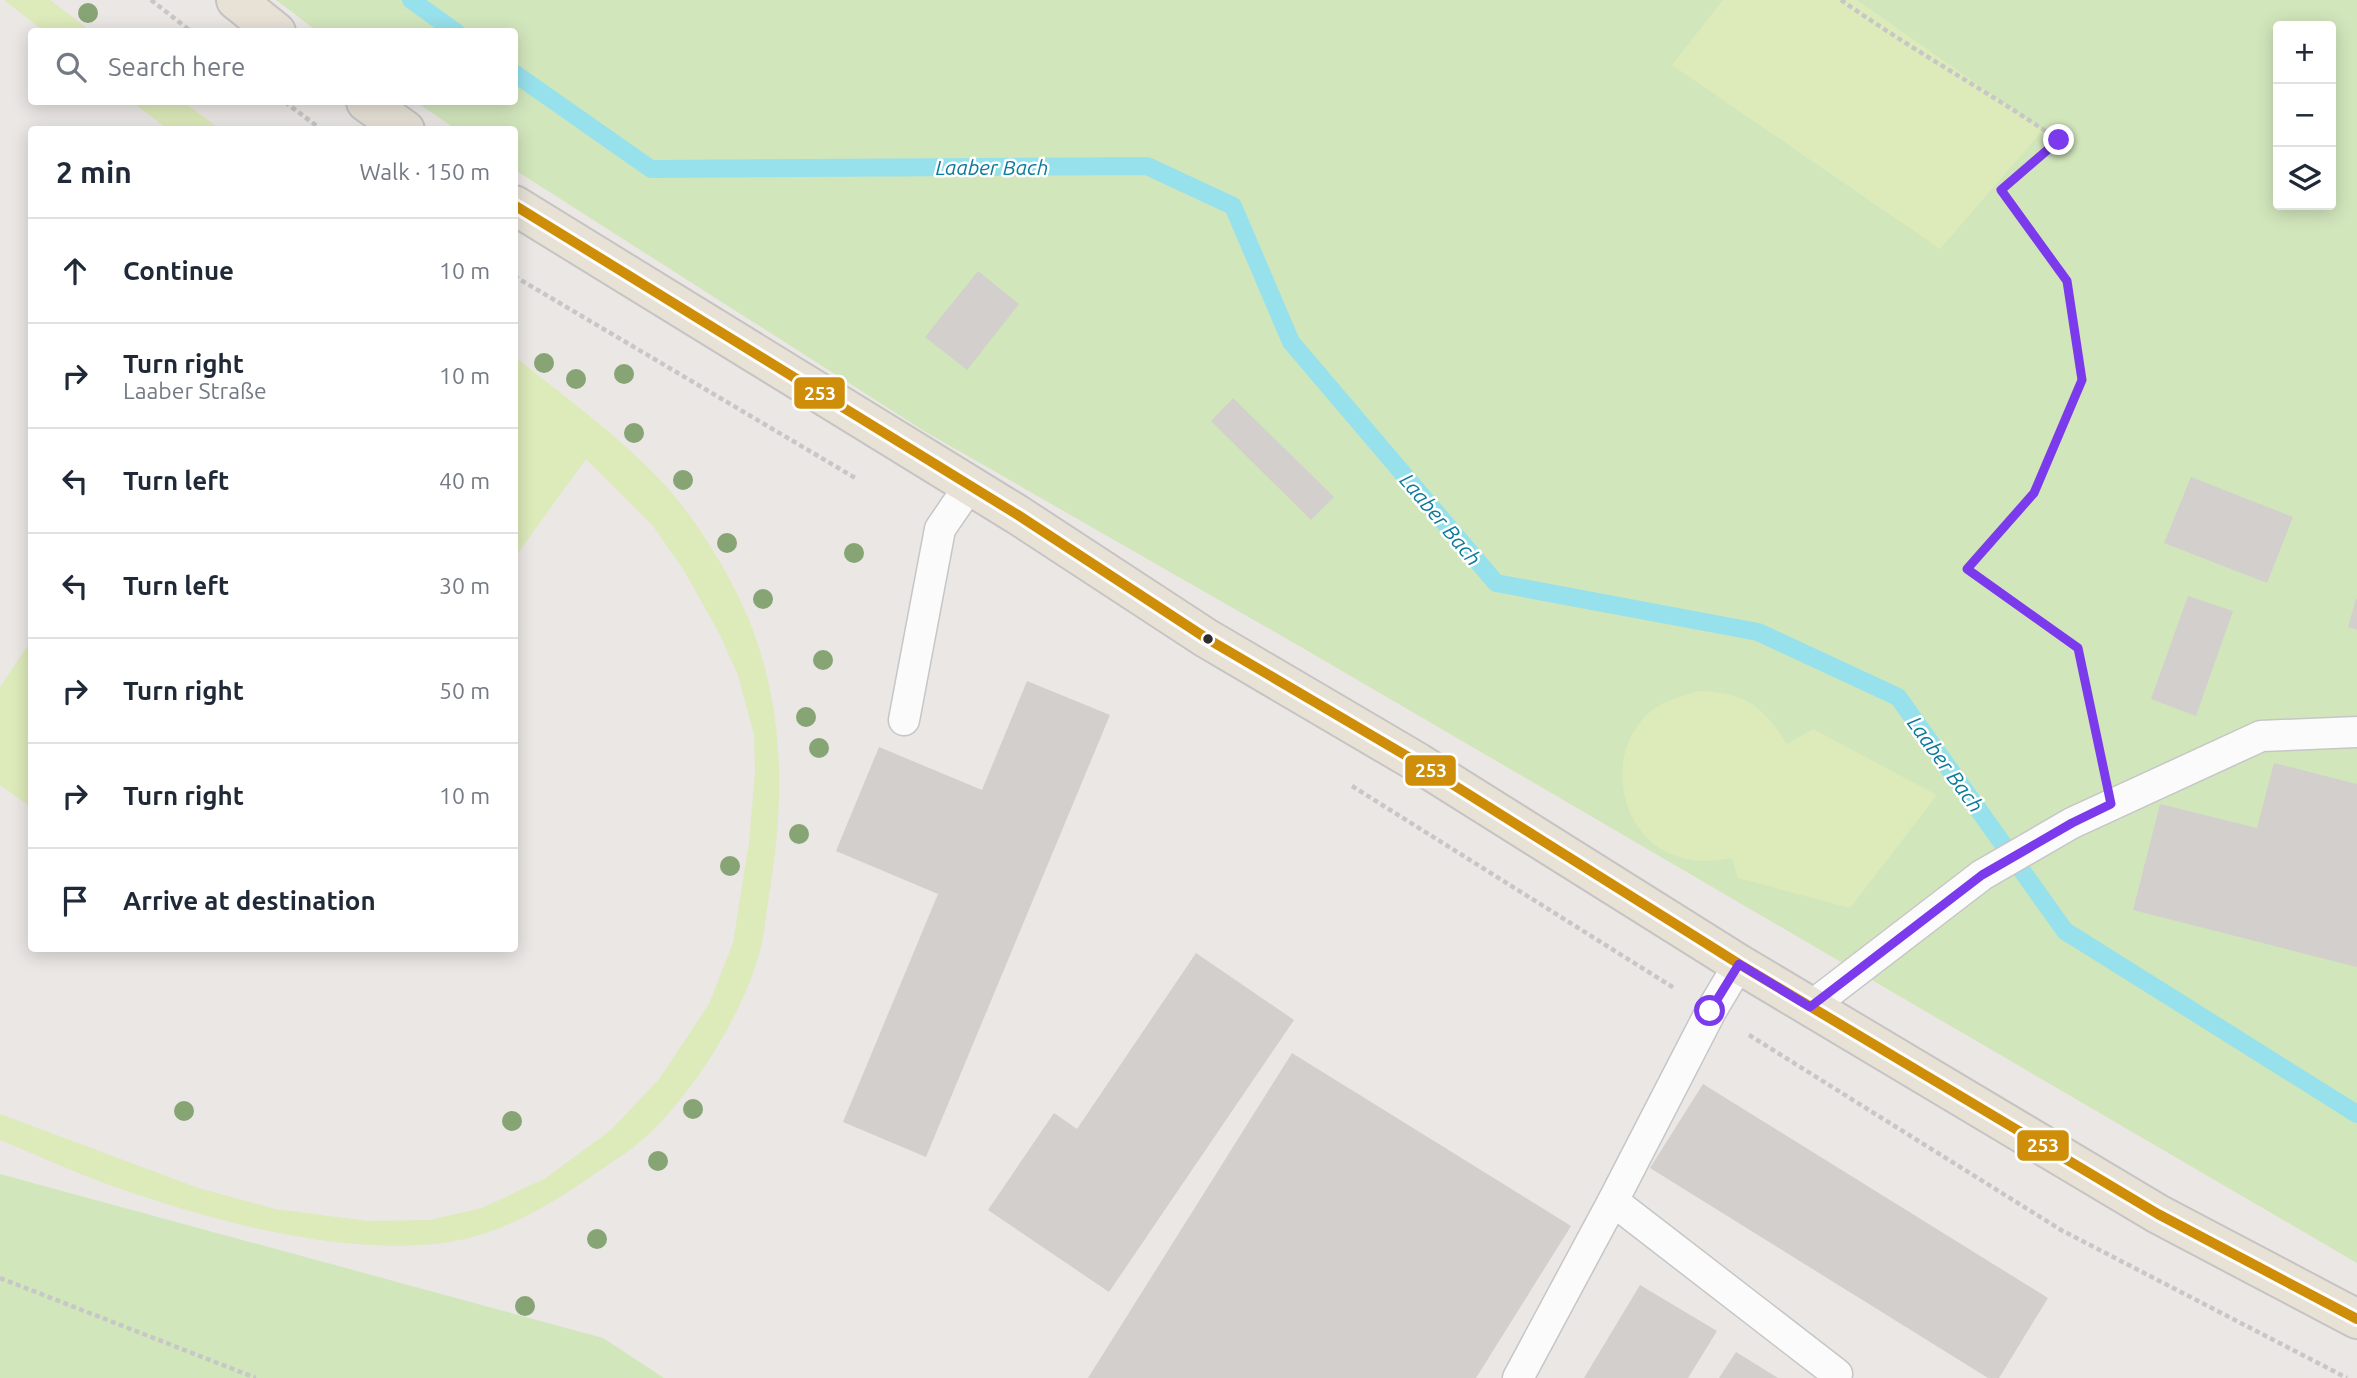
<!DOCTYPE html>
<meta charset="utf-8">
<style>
:root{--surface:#fff;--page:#f6f6f7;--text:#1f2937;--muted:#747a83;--line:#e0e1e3}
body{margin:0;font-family:Ubuntu,sans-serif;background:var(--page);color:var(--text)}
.controls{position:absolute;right:21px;top:21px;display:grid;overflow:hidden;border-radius:7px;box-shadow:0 4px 18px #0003}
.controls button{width:63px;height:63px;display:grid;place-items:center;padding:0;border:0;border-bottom:2px solid var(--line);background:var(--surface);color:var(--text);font:35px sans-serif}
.stop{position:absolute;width:21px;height:21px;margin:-16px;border:5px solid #7c3aed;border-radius:50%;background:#fff}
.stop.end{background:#7c3aed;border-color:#fff;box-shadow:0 2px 7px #0008}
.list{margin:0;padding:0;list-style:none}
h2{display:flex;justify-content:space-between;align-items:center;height:91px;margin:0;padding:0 28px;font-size:30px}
h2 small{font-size:23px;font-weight:400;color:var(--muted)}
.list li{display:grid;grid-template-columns:46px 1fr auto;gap:21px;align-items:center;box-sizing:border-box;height:105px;padding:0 28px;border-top:2px solid var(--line)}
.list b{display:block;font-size:26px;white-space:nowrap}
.list p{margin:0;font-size:23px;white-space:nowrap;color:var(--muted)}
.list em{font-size:23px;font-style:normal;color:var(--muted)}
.icon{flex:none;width:38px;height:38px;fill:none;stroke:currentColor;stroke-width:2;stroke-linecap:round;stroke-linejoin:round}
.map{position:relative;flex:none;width:2357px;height:1378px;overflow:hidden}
.search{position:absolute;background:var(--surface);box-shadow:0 4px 18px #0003;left:28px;top:28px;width:490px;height:77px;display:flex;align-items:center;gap:18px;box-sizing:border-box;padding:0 24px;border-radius:7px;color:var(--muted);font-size:26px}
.panel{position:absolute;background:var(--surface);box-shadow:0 4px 18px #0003;left:28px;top:126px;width:490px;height:826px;border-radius:7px}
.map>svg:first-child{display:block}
</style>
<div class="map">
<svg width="2357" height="1378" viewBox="0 0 2357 1378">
<rect width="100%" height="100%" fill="#eae7e4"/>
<g fill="#d2e6bc" fill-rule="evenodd">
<path d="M276 0H2357V1263L1301 647 924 431 515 170 514 130 456 129 416 102H514V32L317 31ZM2278 26H2331V205H2278Z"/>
<polygon points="0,1174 603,1338 664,1378 0,1378"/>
</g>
<g fill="#ddeaba">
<polygon points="4,0 50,0 91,31 44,31"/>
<polygon points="1723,0 1857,0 2043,130 1940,249 1672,65"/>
<polygon points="132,102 183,102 220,129 168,129"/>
<path d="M515 357C565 397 618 435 662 482 697 519 737 585 754 633 785 719 784 807 769 895 766 914 765 933 760 951 743 1014 695 1090 648 1135 631 1151 608 1164 589 1178 547 1207 495 1237 443 1243 339 1255 225 1224 127 1191 84 1177 42 1157 0 1140V1114L198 1188 275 1209 368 1221 430 1220 482 1208 546 1178 611 1130 660 1078 709 1004 733 943 749 843 755 772 754 735 738 675 717 629 683 569 653 526 586 459 515 557Z"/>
<polygon points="31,641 31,807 0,785 0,687"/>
<path d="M1699 691C1746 693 1762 705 1787 744L1813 729 1937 795 1850 908 1738 878 1732 858C1714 861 1697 863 1679 857 1618 839 1603 752 1650 712 1665 700 1681 696 1699 691Z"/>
</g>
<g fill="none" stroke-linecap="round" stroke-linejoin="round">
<g stroke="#97e1ec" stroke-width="18">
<polyline points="411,0 456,32"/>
<polyline points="514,73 651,169 1147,166 1233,206 1291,342 1496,583 1758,632 1898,697 2065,931 2357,1114"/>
</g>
</g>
<g fill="#d2cfcd">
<polygon points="978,271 1019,304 967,370 925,337"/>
<polygon points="1233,398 1334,497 1311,520 1211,421"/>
<polygon points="2191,477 2293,517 2267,583 2164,543"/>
<polygon points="2188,596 2233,611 2196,716 2151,699"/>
<polygon points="2356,599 2357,599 2357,630 2348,627"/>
<polygon points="1027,681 1110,715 926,1157 843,1122 938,894 836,851 879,747 982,790"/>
<polygon points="2274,763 2357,784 2357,967 2133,910 2160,804 2257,828"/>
<polygon points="1196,953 1294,1020 1109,1292 988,1210 1054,1113 1077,1129"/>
<polygon points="1292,1053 1571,1226 1476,1378 1088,1378"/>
<polygon points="1703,1084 2048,1298 1999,1378 1988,1378 1650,1168"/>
<polygon points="1640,1285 1717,1331 1688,1378 1584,1378"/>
<polygon points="1736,1352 1778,1378 1719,1378"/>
</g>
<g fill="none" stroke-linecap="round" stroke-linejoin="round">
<defs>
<g id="lane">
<polyline points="904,720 940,529 970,485"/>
<polyline points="1810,1007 1982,875 2072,823 2261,736 2357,732"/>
<polyline points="1613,1201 1837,1374 1834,1378"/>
<polyline points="1518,1378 1613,1201 1711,1011 1739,964"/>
</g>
<g id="primary">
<polyline points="236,0 276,32"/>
<polyline points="366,102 405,130"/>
<polyline points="514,205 1018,515 1206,638 1417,762 1739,964 2158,1214 2357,1319"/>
</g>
</defs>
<use href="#lane" stroke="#c6c6c6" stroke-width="33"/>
<use href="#primary" stroke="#c6c4c3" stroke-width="42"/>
<g stroke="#c7c7c7" stroke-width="4.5" stroke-dasharray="5 3.5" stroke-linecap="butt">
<polyline points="151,0 192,32"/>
<path d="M1841 0C1912 50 1987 91 2059 140L2001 190 2067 281 2082 380 2034 493 1967 569 2078 648 2102 759"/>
<polyline points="285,102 322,130"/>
<polyline points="514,276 857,479"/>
<polyline points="1352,786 1674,988"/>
<polyline points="1749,1035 2061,1230 2347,1378"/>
<polyline points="0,1278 256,1378"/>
</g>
<use href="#lane" stroke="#fcfbfb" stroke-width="30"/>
<use href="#primary" stroke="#e7e1d6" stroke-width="38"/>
<defs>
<polyline id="bus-1" points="514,205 1018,515 1206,638 1417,762 1739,964 2158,1214 2357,1319"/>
</defs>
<use href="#bus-1" stroke="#fff" stroke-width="16"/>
<use href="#bus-1" stroke="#cf8e09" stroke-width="10"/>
</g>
<g fill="#87a475">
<circle cx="88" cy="13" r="10"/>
<circle cx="544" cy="363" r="10"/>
<circle cx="624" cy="374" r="10"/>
<circle cx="576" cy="379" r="10"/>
<circle cx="634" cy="433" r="10"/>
<circle cx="683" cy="480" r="10"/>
<circle cx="727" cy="543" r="10"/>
<circle cx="854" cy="553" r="10"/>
<circle cx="763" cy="599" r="10"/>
<circle cx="823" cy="660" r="10"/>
<circle cx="806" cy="717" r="10"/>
<circle cx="819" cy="748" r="10"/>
<circle cx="799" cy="834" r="10"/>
<circle cx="730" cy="866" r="10"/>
<circle cx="693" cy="1109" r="10"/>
<circle cx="184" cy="1111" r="10"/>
<circle cx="512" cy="1121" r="10"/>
<circle cx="658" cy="1161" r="10"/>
<circle cx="597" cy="1239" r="10"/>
<circle cx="525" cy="1306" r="10"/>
</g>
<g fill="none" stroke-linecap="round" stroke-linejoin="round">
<polyline stroke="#7c3aed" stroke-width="9" points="1710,1011 1739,964 1810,1007 1982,875 2072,823 2111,804 2078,648 1967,569 2034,493 2082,380 2067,281 2001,190 2059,140"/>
</g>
<circle fill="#2d2d2d" stroke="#fff" stroke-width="2.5" cx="1208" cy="639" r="6"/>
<g text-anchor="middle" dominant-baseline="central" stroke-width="5" stroke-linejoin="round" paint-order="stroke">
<g font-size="21" font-style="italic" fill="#0c7b9b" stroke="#fff">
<text x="992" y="167">Laaber Bach</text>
<text transform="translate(1441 519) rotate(50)">Laaber Bach</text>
<text transform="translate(1946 764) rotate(54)">Laaber Bach</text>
</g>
</g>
<g stroke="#fff" stroke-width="2.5">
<rect x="793" y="376" width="53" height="34" rx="7" fill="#cf8e09"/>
<rect x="1404" y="754" width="53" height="33" rx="7" fill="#cf8e09"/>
<rect x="2016" y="1129" width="54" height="33" rx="7" fill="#cf8e09"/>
</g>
<g font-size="19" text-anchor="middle" font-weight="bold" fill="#fff">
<text x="820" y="400">253</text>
<text x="1431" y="777">253</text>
<text x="2043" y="1152">253</text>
</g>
</svg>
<div class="controls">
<button>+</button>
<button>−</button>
<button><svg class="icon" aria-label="layers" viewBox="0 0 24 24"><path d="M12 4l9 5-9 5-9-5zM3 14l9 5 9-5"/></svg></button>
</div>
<div class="stop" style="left:1710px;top:1011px"></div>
<div class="stop end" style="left:2059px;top:140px"></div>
<div class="search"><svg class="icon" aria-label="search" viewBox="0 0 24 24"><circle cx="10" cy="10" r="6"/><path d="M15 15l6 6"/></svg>Search here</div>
<section class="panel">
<h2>2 min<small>Walk · 150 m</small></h2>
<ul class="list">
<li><svg class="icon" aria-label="ahead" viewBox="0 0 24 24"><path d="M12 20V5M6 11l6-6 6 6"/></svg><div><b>Continue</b></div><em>10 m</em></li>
<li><svg class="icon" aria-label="right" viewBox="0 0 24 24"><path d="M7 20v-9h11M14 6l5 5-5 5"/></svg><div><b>Turn right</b><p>Laaber Straße</p></div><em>10 m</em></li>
<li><svg class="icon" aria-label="left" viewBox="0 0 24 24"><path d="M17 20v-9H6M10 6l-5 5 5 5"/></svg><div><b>Turn left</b></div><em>40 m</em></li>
<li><svg class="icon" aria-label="left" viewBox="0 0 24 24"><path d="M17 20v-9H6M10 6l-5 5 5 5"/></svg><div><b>Turn left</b></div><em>30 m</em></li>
<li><svg class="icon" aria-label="right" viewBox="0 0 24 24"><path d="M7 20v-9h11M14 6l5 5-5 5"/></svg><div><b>Turn right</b></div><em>50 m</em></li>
<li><svg class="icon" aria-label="right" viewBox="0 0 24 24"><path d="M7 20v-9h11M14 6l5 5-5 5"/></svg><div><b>Turn right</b></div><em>10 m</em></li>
<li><svg class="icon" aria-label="arrive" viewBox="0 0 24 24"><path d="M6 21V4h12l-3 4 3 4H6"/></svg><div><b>Arrive at destination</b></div></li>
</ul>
</section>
</div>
